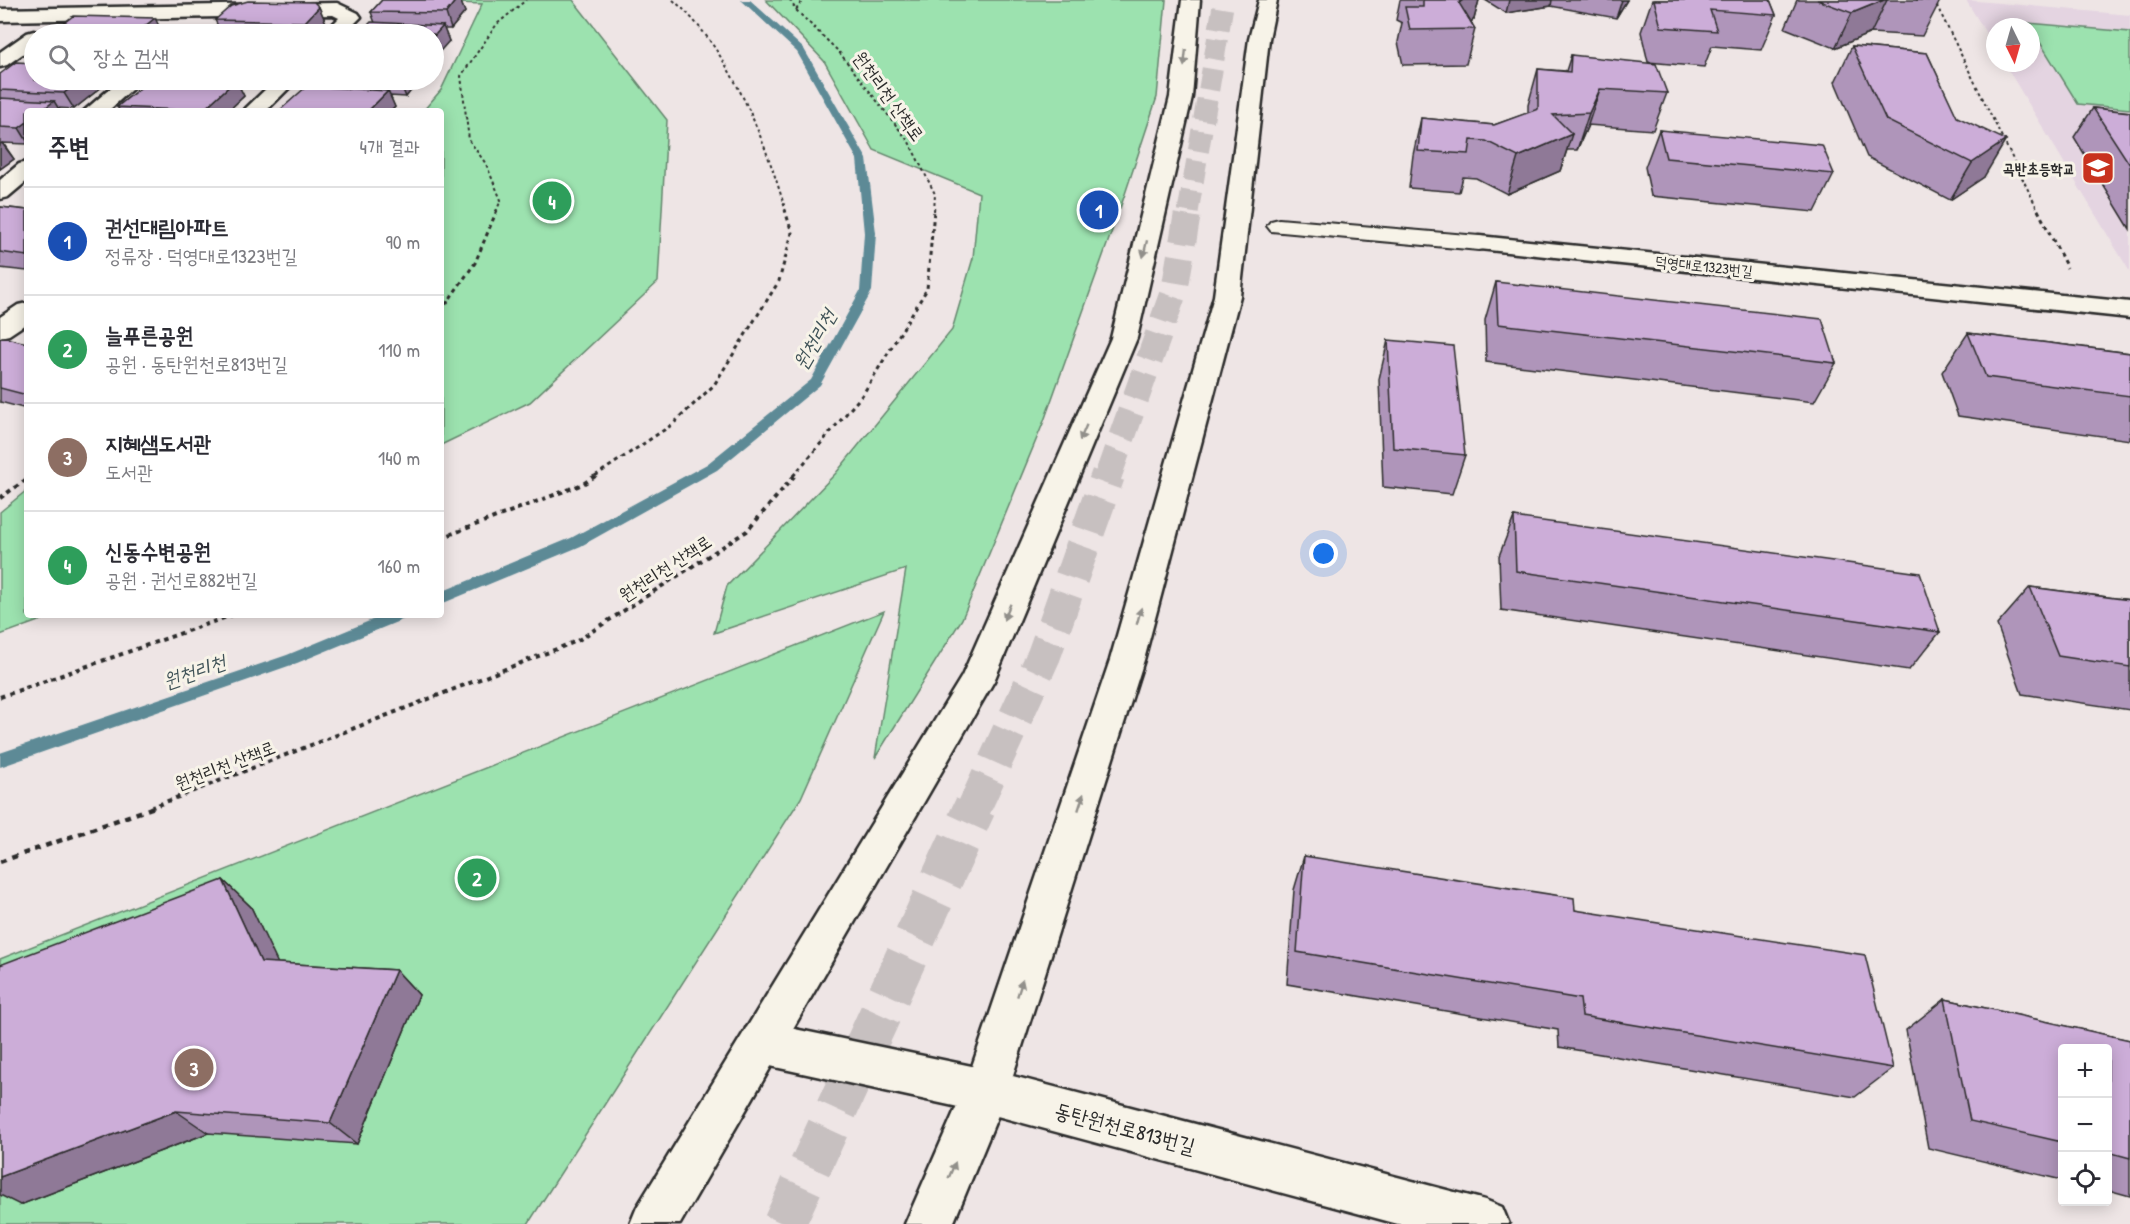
<!DOCTYPE html>
<html lang="ko">
<meta charset="utf-8">
<style>
:root{--surface:#fff;--page:#f2f2f3;--text:#2b2b33;--muted:#7c7c81;--line:#e1e1e2;--accent:#b45309}
body{margin:0;font-family:"Patrick Hand","Poor Story",sans-serif;background:var(--page);color:var(--text)}
.controls{position:absolute;right:18px;bottom:18px;display:grid;overflow:hidden;border-radius:6px;box-shadow:0 3px 15px #0003}
.controls button{width:54px;height:54px;display:grid;place-items:center;padding:0;border:0;border-bottom:2px solid var(--line);background:var(--surface);color:var(--text);font:30px sans-serif}
.compass{position:absolute;left:1986px;top:18px;width:54px;height:54px;border-radius:50%;background:var(--surface);box-shadow:0 3px 15px #0003;rotate:175deg}
.you{position:absolute;left:1324px;top:554px;width:21px;height:21px;margin:-15px;border:4px solid #fff;border-radius:50%;background:#1a73e8;box-shadow:0 0 0 9px #1a73e833}
.badge{display:grid;place-items:center;width:39px;height:39px;border-radius:50%;background:var(--accent);color:#fff;font-size:20px;font-weight:700}
.pin{position:absolute;translate:-50% -50%;border:3px solid #fff;box-shadow:0 2px 6px #0006}
.list{margin:0;padding:0;list-style:none}
h2{display:flex;justify-content:space-between;align-items:center;height:78px;margin:0;padding:0 24px;font-size:26px}
h2 small{font-size:20px;font-weight:400;color:var(--muted)}
.list li{display:grid;grid-template-columns:39px 1fr auto;gap:18px;align-items:center;box-sizing:border-box;height:108px;padding:0 24px;border-top:2px solid var(--line)}
.list b{display:block;font-size:22px;white-space:nowrap}
.list p{margin:0;font-size:20px;white-space:nowrap;color:var(--muted)}
.list em{font-size:20px;font-style:normal;color:var(--muted)}
.icon{flex:none;width:33px;height:33px;fill:none;stroke:currentColor;stroke-width:2;stroke-linecap:round;stroke-linejoin:round}
.map{position:relative;flex:none;width:2130px;height:1224px;overflow:hidden}
.search{position:absolute;background:var(--surface);box-shadow:0 3px 15px #0003;left:24px;top:24px;width:420px;height:66px;display:flex;align-items:center;gap:15px;box-sizing:border-box;padding:0 21px;border-radius:33px;color:var(--muted);font-size:22px}
.panel{position:absolute;background:var(--surface);box-shadow:0 3px 15px #0003;left:24px;top:108px;width:420px;height:510px;border-radius:6px}
.map>svg:first-child{display:block}
</style>
<div class="map">
<svg width="2130" height="1224" viewBox="0 0 2130 1224">
<rect width="100%" height="100%" fill="#eee5e5"/>
<filter id="ink" filterUnits="userSpaceOnUse"><feTurbulence type="fractalNoise" baseFrequency=".0167" numOctaves="2"/><feDisplacementMap in="SourceGraphic" scale="12" xChannelSelector="R" yChannelSelector="G"/><feConvolveMatrix kernelMatrix="1 2 1 2 8 2 1 2 1" color-interpolation-filters="sRGB"/></filter>
<g filter="url(#ink)">
<polygon fill="#e4d4e1" points="1966,0 2130,15 2130,272 2004,63 2031,63 2031,27 1995,27 1995,48"/>
<g fill="#9ce2af" stroke="#64866d" stroke-width="1.5">
<polygon points="383,0 573,0 667,120 658,282 530,402 441,445 441,111 423,111 441,90 482,4"/>
<polygon points="766,0 1166,0 1157,97 1124,197 1044,421 962,619 875,758 906,569 714,633 727,586 836,473 952,330 973,258 979,193 874,150 824,61"/>
<polygon points="2028,23 2130,32 2130,109 2078,104"/>
<polygon points="27,490 27,615 55,615 0,635 0,512"/>
<polygon points="884,611 801,798 528,1224 0,1224 0,959"/>
</g>
<g fill="none" stroke-linecap="round" stroke-linejoin="round">
<g fill="#5d8a96" fill-rule="evenodd">
<polygon points="741,0 750,0 804,49 867,159 876,233 872,291 820,385 717,470 581,546 441,604 441,592 571,538 707,464 811,380 860,291 864,233 857,159 797,52"/>
<polygon points="384,615 407,615 404,619 297,663 0,767 0,753 287,655"/>
</g>
<polyline stroke="#c7c0c0" stroke-width="21" stroke-dasharray="21 10" stroke-linecap="butt" points="1188,212 1224,0"/>
<polyline stroke="#c7c0c0" stroke-width="27" stroke-dasharray="27 14" stroke-linecap="butt" points="1108,476 1175,288 1188,210"/>
<polyline stroke="#c7c0c0" stroke-width="34" stroke-dasharray="34 16" stroke-linecap="butt" points="974,808 1044,655 1108,475"/>
<polyline stroke="#c7c0c0" stroke-width="42" stroke-dasharray="42 21" stroke-linecap="butt" points="784,1224 975,807"/>
<defs>
<polygon id="pedestrian" points="1279,219 1479,236 1487,238 1491,243 1487,248 1479,250 1271,231 1267,226 1271,221"/>
<g id="minor">
<polygon points="337,3 358,13 361,17 344,34 323,34 339,18 333,15 0,21 0,9"/>
<polygon points="34,31 42,34 34,34 34,46 7,65 0,67 0,52 27,33"/>
<polygon points="120,80 142,80 108,111 84,111"/>
<polygon points="275,80 297,80 266,111 243,111"/>
<polygon points="27,162 27,181 8,197 0,199 0,180 19,164"/>
<polygon points="1479,236 2130,302 2130,318 1470,248 1467,243 1470,238"/>
<polygon points="27,303 27,323 9,335 0,337 0,317 18,305"/>
<polygon points="761,1022 986,1069 1485,1200 1502,1207 1509,1224 1398,1224 986,1113 761,1064 746,1058 740,1043 746,1028"/>
</g>
<g id="secondary">
<polygon points="1182,0 1200,0 1192,97 1137,338 994,681 680,1224 630,1224 637,1207 962,676 1111,338 1170,97"/>
<polygon points="1259,0 1277,0 1269,39 1240,296 1144,660 1008,1091 953,1224 905,1224 965,1087 1110,660 1214,296 1249,39"/>
</g>
</defs>
<use href="#pedestrian" stroke="#2b2b2b" stroke-width="4"/>
<use href="#minor" stroke="#2b2b2b" stroke-width="5"/>
<use href="#secondary" stroke="#2b2b2b" stroke-width="5"/>
<g stroke="#2b2b2b" stroke-width="2" stroke-dasharray="3 3" stroke-linecap="butt">
<path d="M673 0C729 47 766 142 786 212"/>
<polyline points="790,0 796,10 839,52 909,142 935,194 934,212"/>
<polyline points="1934,0 2039,212"/>
<polyline points="796,10 803,0"/>
<polyline points="496,212 501,200 486,164 469,140 461,76 497,24 526,0"/>
</g>
<g stroke="#2b2b2b" stroke-width="3" stroke-dasharray="4 4" stroke-linecap="butt">
<polyline points="2038,210 2067,268"/>
<polyline points="441,311 475,263 497,210"/>
<polyline points="595,476 673,424 714,385 779,281 792,233 785,210"/>
<polyline points="793,476 863,394 927,289 934,210"/>
</g>
<g stroke="#2b2b2b" stroke-width="4" stroke-dasharray="4.5 4.5" stroke-linecap="butt">
<polyline points="0,498 27,479"/>
<polyline points="441,538 583,484 597,475"/>
<polyline points="0,697 232,615"/>
<polyline points="150,808 577,641 747,531 795,475"/>
</g>
<polyline stroke="#2b2b2b" stroke-width="4.5" stroke-dasharray="6 6" stroke-linecap="butt" points="0,862 154,807"/>
<use href="#pedestrian" fill="#f7f3e8" fill-rule="evenodd"/>
<use href="#minor" fill="#f7f3e8" fill-rule="evenodd"/>
<use href="#secondary" fill="#f7f3e8" fill-rule="evenodd"/>
</g>
<g fill="#af95ba" stroke="#2b2b2b" stroke-width="1.5">
<polygon points="382,0 460,0 465,12 451,29 444,29 449,41 434,34 375,23 371,12"/>
<polygon points="1400,0 1479,0 1474,19 1471,22 1475,29 1466,64 1403,65 1398,42 1402,23 1396,20"/>
<polygon points="1485,0 1627,0 1616,18 1551,6 1506,13"/>
<polygon points="1652,0 1770,0 1776,15 1761,50 1712,46 1704,67 1648,62 1641,32"/>
<polygon points="1797,0 1939,0 1940,1 1922,36 1871,33 1835,48 1785,28"/>
<polygon points="319,7 326,23 315,34 222,34 215,20"/>
<polygon points="34,46 34,80 108,82 74,109 58,108 60,111 27,111 27,144 3,143 14,159 0,169 0,74 34,63 27,52"/>
<polygon points="1852,46 1927,53 1984,177 1950,200 1867,157 1835,82"/>
<polygon points="1571,55 1667,93 1653,130 1588,125 1577,150 1567,150 1560,171 1507,194 1476,178 1463,177 1459,192 1409,188 1413,155 1421,118 1494,125 1528,113 1528,105 1538,69 1566,71"/>
<polygon points="150,80 265,80 264,81 236,80 244,96 228,111 120,111 117,107"/>
<polygon points="316,80 419,80 406,97 390,96 395,107 391,111 279,111 319,87"/>
<polygon points="2093,108 2130,112 2130,229 2074,137"/>
<polygon points="1659,130 1834,174 1815,212 1651,196 1645,167"/>
<polygon points="0,207 27,210 27,271 0,268"/>
<polygon points="1496,282 1836,363 1814,402 1486,362 1485,320"/>
<polygon points="1968,333 2130,353 2130,440 1958,416 1942,372"/>
<polygon points="0,339 27,343 27,409 0,402"/>
<polygon points="1388,340 1465,455 1452,494 1383,487 1379,379"/>
<polygon points="1514,517 1940,632 1909,670 1501,610 1499,556"/>
<polygon points="2030,587 2130,600 2130,710 2022,694 1997,625"/>
<polygon points="1304,856 1575,910 1893,1068 1855,1097 1559,1047 1558,1030 1287,984 1294,890"/>
<polygon points="223,880 251,907 277,963 396,970 419,995 357,1144 208,1133 20,1205"/>
<polygon points="1945,999 2130,1040 2130,1196 2108,1190 2108,1048 2062,1048 2062,1180 1928,1148 1906,1030"/>
</g>
<g fill="#8f7997" stroke="#2b2b2b" stroke-width="1.5">
<polygon points="456,0 460,0 465,12 451,29 446,13"/>
<polygon points="1463,0 1479,0 1474,19 1462,29 1459,3"/>
<polygon points="1509,0 1552,0 1551,6 1506,13"/>
<polygon points="1622,0 1627,0 1616,18"/>
<polygon points="1884,0 1887,0 1871,33 1835,48 1852,13"/>
<polygon points="319,7 326,23 315,34 310,34 305,22"/>
<polygon points="155,18 163,34 135,34"/>
<polygon points="443,26 449,41 434,58 434,36"/>
<polygon points="81,80 107,80 108,82 74,109 64,93"/>
<polygon points="236,80 244,96 228,111 202,111"/>
<polygon points="399,80 419,80 406,97"/>
<polygon points="1600,89 1588,125 1577,150 1589,113"/>
<polygon points="388,91 395,107 391,111 368,111"/>
<polygon points="54,101 60,111 41,111"/>
<polygon points="27,122 27,141 19,128"/>
<polygon points="1572,134 1560,171 1507,194 1518,157"/>
<polygon points="2006,140 1984,177 1950,200 1972,163"/>
<polygon points="2,143 14,159 0,169 0,144"/>
<polygon points="223,880 251,907 289,987 261,962"/>
<polygon points="396,970 419,995 357,1144 330,1123"/>
<polygon points="176,1111 208,1133 20,1205 0,1195 0,1177"/>
</g>
<g fill="#ccadd8" stroke="#2b2b2b" stroke-width="1.5">
<polygon points="382,0 456,0 446,13 371,12"/>
<polygon points="1423,0 1463,0 1459,3 1475,29 1410,30 1405,7 1423,7"/>
<polygon points="1654,0 1770,0 1776,15 1710,10 1717,31 1661,27"/>
<polygon points="1817,0 1884,0 1852,13"/>
<polygon points="1916,0 1939,0 1940,1"/>
<polygon points="248,1 314,2 319,7 305,22 215,20 231,6"/>
<polygon points="73,16 155,18 135,34 49,34"/>
<polygon points="371,22 443,26 434,36 434,34 359,34"/>
<polygon points="34,46 34,52 27,52"/>
<polygon points="1852,46 1927,53 1957,117 2006,140 1972,163 1886,120"/>
<polygon points="1571,55 1656,64 1667,93 1600,89 1589,113 1553,115 1572,134 1518,157 1486,141 1471,140 1469,154 1418,151 1421,118 1494,125 1538,109 1538,69 1570,72"/>
<polygon points="16,62 34,63 34,80 81,80 64,93 0,90 0,74"/>
<polygon points="150,80 236,80 202,111 117,107"/>
<polygon points="307,86 388,91 368,111 279,111"/>
<polygon points="0,98 54,101 41,111 27,111 27,122 19,128 0,127"/>
<polygon points="2093,108 2130,112 2130,165"/>
<polygon points="1659,130 1822,145 1834,174 1666,158"/>
<polygon points="0,207 27,210 27,256 0,252"/>
<polygon points="1496,282 1822,319 1836,363 1498,324"/>
<polygon points="1968,333 2130,353 2130,396 1986,377"/>
<polygon points="2,337 27,343 27,395 0,388 0,339"/>
<polygon points="1388,340 1453,346 1465,455 1393,448"/>
<polygon points="1514,517 1920,573 1940,632 1516,571"/>
<polygon points="2030,587 2130,600 2130,667 2058,656"/>
<polygon points="1304,856 1574,898 1575,910 1865,955 1893,1068 1582,1016 1580,999 1297,952"/>
<polygon points="223,880 261,962 396,970 330,1123 176,1111 0,1177 0,965"/>
<polygon points="1945,999 2130,1040 2130,1158 2108,1152 2108,1048 2062,1048 2062,1142 1970,1121"/>
</g>
<defs><path id="oneway-solid" d="M-6-.8H1V-3.2L6.5 0L1 3.2V.8H-6Z" transform="scale(1.5)"/></defs>
<g fill="#918f8a">
<use href="#oneway-solid" transform="translate(1185 58) rotate(96)"/>
<use href="#oneway-solid" transform="translate(1145 249) rotate(103)"/>
<use href="#oneway-solid" transform="translate(1083 433) rotate(113)"/>
<use href="#oneway-solid" transform="translate(1007 612) rotate(113)"/>
<use href="#oneway-solid" transform="translate(1139 616) rotate(-75)"/>
<use href="#oneway-solid" transform="translate(1081 802) rotate(-72)"/>
<use href="#oneway-solid" transform="translate(1020 988) rotate(-72)"/>
<use href="#oneway-solid" transform="translate(952 1170) rotate(-67)"/>
</g>
</g>
<defs>
<symbol id="school-square" viewBox="-11 -11 22 22"><rect x="-9" y="-9" width="18" height="18" rx="4" fill="#c8321e" stroke="#f7f3e8"/><path d="M0-5L7-2L0 1L-7-2ZM-4 1L0 2.5L4 1V4Q0 6-4 4Z" fill="#fff"/></symbol>
</defs>
<g fill-rule="evenodd">
<use href="#school-square" x="2079" y="149" width="38" height="38"/>
</g>
<g text-anchor="middle" dominant-baseline="central" stroke-width="6" stroke-linejoin="round" paint-order="stroke">
<g font-size="15" font-weight="bold" fill="#2b2b2b" stroke="#f7f3e8" text-anchor="end">
<text x="2075" y="168">곡반초등학교</text>
</g>
<g font-size="15" fill="#2b2b2b" stroke="#f7f3e8">
<text transform="translate(1704 266) rotate(6)">덕영대로1323번길</text>
</g>
<g font-size="18" fill="#2b2b2b" stroke="#f7f3e8">
<text transform="translate(889 96) rotate(54)">원천리천 산책로</text>
<text transform="translate(665 568) rotate(-33)">원천리천 산책로</text>
<text transform="translate(225 765) rotate(-21)">원천리천 산책로</text>
</g>
<g font-size="20" font-style="italic" fill="#405358" stroke="#f7f3e8">
<text transform="translate(814 339) rotate(-60)">원천리천</text>
<text transform="translate(194 671) rotate(-19)">원천리천</text>
</g>
<g font-size="21" fill="#2b2b2b" stroke="#f7f3e8">
<text transform="translate(1125 1128) rotate(15)">동탄원천로813번길</text>
</g>
</g>
</svg>
<div class="controls">
<button>+</button>
<button>−</button>
<button><svg class="icon" aria-label="locate" viewBox="0 0 24 24"><circle cx="12" cy="12" r="6"/><path d="M12 2v4M12 18v4M2 12h4M18 12h4"/></svg></button>
</div>
<svg class="compass" viewBox="-18 -18 36 36"><path d="M0-13l5 13h-10z" fill="#e53935"/><path d="M0 13l5-13h-10z" fill="#7c7c81"/></svg>
<div class="you"></div>
<div class="pin badge" style="left:1099px;top:210px;background:#1a4fb4">1</div>
<div class="pin badge" style="left:477px;top:878px;background:#2e9e5b">2</div>
<div class="pin badge" style="left:194px;top:1068px;background:#8d6e63">3</div>
<div class="pin badge" style="left:552px;top:201px;background:#2e9e5b">4</div>
<div class="search"><svg class="icon" aria-label="search" viewBox="0 0 24 24"><circle cx="10" cy="10" r="6"/><path d="M15 15l6 6"/></svg>장소 검색</div>
<section class="panel">
<h2>주변<small>4개 결과</small></h2>
<ul class="list">
<li><span class="badge" style="background:#1a4fb4">1</span><div><b>권선대림아파트</b><p>정류장 · 덕영대로1323번길</p></div><em>90 m</em></li>
<li><span class="badge" style="background:#2e9e5b">2</span><div><b>늘푸른공원</b><p>공원 · 동탄원천로813번길</p></div><em>110 m</em></li>
<li><span class="badge" style="background:#8d6e63">3</span><div><b>지혜샘도서관</b><p>도서관</p></div><em>140 m</em></li>
<li><span class="badge" style="background:#2e9e5b">4</span><div><b>신동수변공원</b><p>공원 · 권선로882번길</p></div><em>160 m</em></li>
</ul>
</section>
</div>
